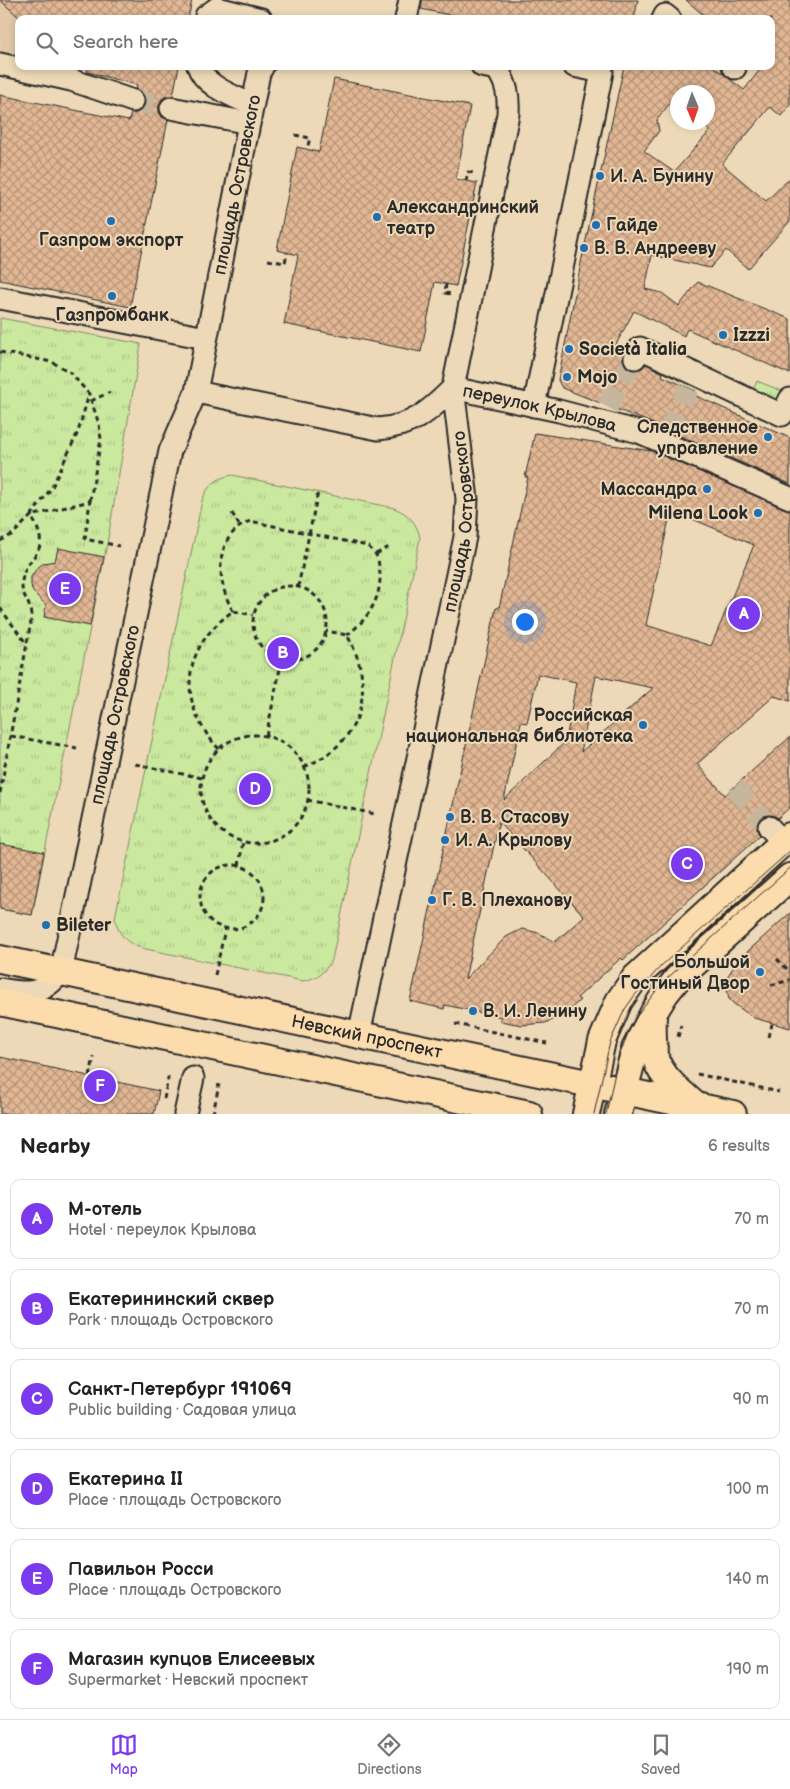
<!DOCTYPE html>
<meta charset="utf-8">
<style>
:root{--surface:#fff;--page:#f6f6f6;--text:#222;--muted:#767676;--line:#e0e0e0;--accent:#7c3aed}
body{margin:0;font-family:"Balsamiq Sans",sans-serif;background:var(--page);color:var(--text)}
.compass{position:absolute;left:670px;top:85px;width:45px;height:45px;border-radius:50%;background:var(--surface);box-shadow:0 2px 8px #0003;rotate:178deg}
.you{position:absolute;left:524px;top:621px;width:18px;height:18px;margin:-12px;border:4px solid #fff;border-radius:50%;background:#1a73e8;box-shadow:0 0 0 8px #1a73e833}
.badge{display:grid;place-items:center;width:32px;height:32px;border-radius:50%;background:var(--accent);color:#fff;font-size:16px;font-weight:700}
.pin{position:absolute;translate:-50% -50%;border:2px solid #fff;box-shadow:0 1px 5px #0006}
.list{margin:0;padding:0;list-style:none}
h2{display:flex;justify-content:space-between;align-items:center;height:65px;margin:0;padding:0 20px;font-size:21px}
h2 small{font-size:16px;font-weight:400;color:var(--muted)}
.list li{display:grid;grid-template-columns:32px 1fr auto;gap:15px;align-items:center;box-sizing:border-box;height:80px;margin:0 10px 10px;padding:0 10px;border:1px solid var(--line);border-radius:10px}
.list b{display:block;font-size:19px;white-space:nowrap}
.list p{margin:0;font-size:16px;white-space:nowrap;color:var(--muted)}
.list em{font-size:16px;font-style:normal;color:var(--muted)}
.icon{flex:none;width:28px;height:28px;fill:none;stroke:currentColor;stroke-width:2;stroke-linecap:round;stroke-linejoin:round}
.map{position:relative;flex:none;width:790px;height:1114px;overflow:hidden}
.search{position:absolute;background:var(--surface);box-shadow:0 2px 8px #0003;left:15px;right:15px;top:15px;height:55px;display:flex;align-items:center;gap:12px;box-sizing:border-box;padding:0 18px;border-radius:10px;color:var(--muted);font-size:19px}
.sheet{height:605px;background:var(--surface)}
nav{display:flex;justify-content:space-around;align-items:center;box-sizing:border-box;height:70px;border-top:1px solid var(--line);background:var(--surface);font-size:14px;color:var(--muted)}
nav a{display:grid;justify-items:center;gap:2px}
nav .on{color:var(--accent)}
.map>svg:first-child{display:block}
</style>
<div class="map">
<svg width="790" height="1114" viewBox="0 0 790 1114">
<defs>
<pattern id="park-tufts" width="24" height="20" patternUnits="userSpaceOnUse" patternTransform="scale(1.25)"><rect width="24" height="20" fill="#cbe89f"/><path d="M3 7l-1-3M5 7V3M7 7l1-3M15 17l-1-3M17 17v-4M19 17l1-3" fill="none" stroke="#aec789"/></pattern>
<pattern id="building-cross-hatch" width="8" height="8" patternUnits="userSpaceOnUse" patternTransform="scale(1.25)"><rect width="8" height="8" fill="#e2b794"/><path d="M0 0l8 8M0 8l8-8" fill="none" stroke="#b79579"/></pattern>
</defs>
<rect width="100%" height="100%" fill="#edd9b7"/>
<filter id="ink" filterUnits="userSpaceOnUse"><feTurbulence type="fractalNoise" baseFrequency=".02" numOctaves="2"/><feDisplacementMap in="SourceGraphic" scale="10" xChannelSelector="R" yChannelSelector="G"/><feConvolveMatrix kernelMatrix="1 2 1 2 8 2 1 2 1" color-interpolation-filters="sRGB"/></filter>
<g filter="url(#ink)">
<polygon fill="#e2c8a7" points="0,0 192,0 188,19 19,19 19,59 0,55"/>
<g fill="url(#park-tufts)" stroke="#7b8a65">
<polygon points="0,318 141,344 107,544 32,915 0,909"/>
<polygon points="757,381 784,392 778,407 751,396"/>
<path d="M232 475 394 508C409 514 417 523 420 538L333 955C328 971 318 978 303 981L141 948C126 943 118 934 115 918L202 501C207 486 216 478 232 475Z"/>
</g>
<g fill="url(#building-cross-hatch)" stroke="#2b2b2b" fill-rule="evenodd">
<polygon points="0,0 192,0 188,19 21,19"/>
<polygon points="422,0 638,0 634,19 467,19 421,9"/>
<path d="M686 0H790V105L781 116 770 107 722 164 766 201 790 178V221L748 269 726 250 710 268 652 255 645 289 662 293 679 306 698 282 790 319V374L687 329 684 336 634 311 614 348 624 352 623 359 624 364 629 369 636 370 641 369 646 364 663 373 662 376 696 391 694 395 790 438V484L644 420 562 388 558 380 582 258 624 66H713L744 90 763 66H771V19H708ZM678 92H708V122H700L710 131 674 172 644 151 659 131 657 120 672 100 678 104Z"/>
<polygon points="88,66 179,66 173,96 167,96 162,99 159,105 159,113 162,117 168,120 130,307 0,280 0,95 129,121 131,113 136,113 142,110 145,105 145,98 142,92 136,89 137,85 87,72"/>
<polygon points="334,79 470,106 456,179 477,183 456,286 435,282 421,352 284,324 298,255 277,250 297,147 319,152"/>
<path d="M535 433 652 451 790 510V701L774 696 697 764 725 795 790 737V807L778 818 772 815H767L761 818 757 824V830L760 835 623 960 621 958 577 998 580 1000 563 1016 545 1023 522 1025 500 1021 501 1017 445 1005 444 1009 410 1001 496 608H499L528 477H525ZM671 510 754 545 711 646 646 625ZM538 674 576 682 566 741 504 800 521 722 527 723ZM596 676 653 688 581 752ZM499 822 584 916 555 942 539 933 522 929 506 937 465 979Z"/>
<polygon points="58,548 104,557 90,626 44,617 46,605 33,592 31,585 31,577 37,568 44,563 55,561"/>
<polygon points="0,844 44,852 32,915 0,909"/>
<polygon points="790,913 790,1028 754,1018 734,1004 729,999 725,980 735,965 747,952"/>
<polygon points="0,1057 159,1091 154,1114 0,1114"/>
</g>
<g fill="none" stroke-linecap="round" stroke-linejoin="round">
<g stroke="#c6b69b" stroke-width="21" stroke-dasharray="21 11" stroke-linecap="butt">
<polyline points="133,101 171,108"/>
<polyline points="607,407 635,358"/>
<polyline points="668,432 689,388"/>
<polyline points="734,787 769,827"/>
</g>
<defs>
<g id="minor">
<polyline points="206,19 206,16 217,8 261,19"/>
<polyline points="406,19 410,0"/>
<polyline points="663,19 665,15 670,19"/>
<polyline points="0,64 71,80 133,101"/>
<path d="M198 66C205 87 234 96 252 105"/>
<polyline points="733,66 735,68"/>
<polyline points="171,108 249,123"/>
<polyline points="0,298 206,338"/>
<polyline points="635,358 640,348 782,415 790,399"/>
<path id="s1" d="M453 388 559 411 639 432 790 498"/>
<path d="M196 392 378 429C413 426 429 412 453 388"/>
<polyline points="534,406 602,72 574,66"/>
<polyline points="769,827 783,842"/>
<path id="s2" d="M0 989C28 994 42 996 61 972L170 451 196 392 259 73 263 66"/>
<path id="s3" d="M359 1035 465 537 467 499 453 388 508 114C509 96 507 84 497 69L482 66"/>
<polyline points="185,1114 193,1078"/>
</g>
<g id="major">
<path id="s4" d="M0 959 733 1114"/>
<polyline points="0,1002 529,1114"/>
<path d="M653 1016C651 1065 658 1073 694 1104"/>
<polyline points="586,1114 602,1041 619,1001 635,978 790,836"/>
<polyline points="618,1114 635,1049 654,1012 665,994 677,979 790,877"/>
</g>
</defs>
<use href="#minor" stroke="#2b2b2b" stroke-width="25"/>
<use href="#major" stroke="#2b2b2b" stroke-width="30"/>
<g stroke="#2b2b2b" stroke-width="3" stroke-dasharray="5 4" stroke-linecap="butt">
<polyline points="295,135 310,138 307,149"/>
<polyline points="466,181 468,172 475,173"/>
<polyline points="268,260 285,263 287,252"/>
<polyline points="446,284 445,293 451,294"/>
<polyline points="0,352 52,362 70,372 89,394 99,424 101,439 90,501"/>
<polyline points="91,401 110,392"/>
<polyline points="232,513 239,525"/>
<polyline points="0,541 13,534 31,516 90,501 85,539 119,546"/>
<polyline points="376,554 389,547"/>
<circle cx="290" cy="623" r="37"/>
<polyline points="298,587 318,492"/>
<polyline points="0,608 26,643"/>
<path d="M233 611C216 582 213 536 250 521L368 546C370 549 374 552 376 555 379 560 379 568 380 574 381 600 367 620 347 635"/>
<circle cx="255" cy="789" r="54"/>
<polyline points="11,736 77,748"/>
<polyline points="266,736 282,659"/>
<path d="M219 749C176 703 181 648 233 611L253 615"/>
<polyline points="135,764 202,778"/>
<path d="M304 767C362 743 378 689 347 635L326 631"/>
<path d="M0 793 31 621C31 617 31 612 30 609 28 599 21 594 22 583 23 553 56 557 31 516L52 487 78 432 89 394"/>
<polyline points="307,800 375,814"/>
<circle cx="232" cy="897" r="32"/>
<polyline points="239,866 243,841"/>
<polyline points="777,959 790,972"/>
<polyline points="215,975 225,929"/>
<polyline points="771,985 790,980"/>
<polyline points="455,1024 547,1043"/>
<polyline points="678,1037 681,1025"/>
<polyline points="769,1037 772,1024"/>
<polyline points="697,1074 779,1092"/>
<polyline points="90,1076 94,1057"/>
<polyline points="164,1099 169,1073"/>
<polyline points="213,1114 219,1084"/>
</g>
<use href="#minor" stroke="#edd9b7" stroke-width="21"/>
<use href="#major" stroke="#fcdcac" stroke-width="26"/>
<g stroke="#2b2b2b" stroke-width="1">
<polyline points="594,1114 610,1042 625,1009 635,995 662,965 790,851"/>
<polyline points="606,1114 618,1059 628,1033 637,1016 662,983 790,868"/>
</g>
</g>
</g>
<g fill="#1f6fb2" stroke="#edd9b7" stroke-width="2">
<circle cx="600" cy="176" r="5"/>
<circle cx="377" cy="217" r="5"/>
<circle cx="111" cy="221" r="5"/>
<circle cx="596" cy="225" r="5"/>
<circle cx="584" cy="248" r="5"/>
<circle cx="112" cy="296" r="5"/>
<circle cx="723" cy="335" r="5"/>
<circle cx="569" cy="349" r="5"/>
<circle cx="567" cy="377" r="5"/>
<circle cx="768" cy="437" r="5"/>
<circle cx="707" cy="489" r="5"/>
<circle cx="758" cy="513" r="5"/>
<circle cx="643" cy="725" r="5"/>
<circle cx="450" cy="817" r="5"/>
<circle cx="445" cy="840" r="5"/>
<circle cx="432" cy="900" r="5"/>
<circle cx="46" cy="925" r="5"/>
<circle cx="760" cy="972" r="5"/>
<circle cx="473" cy="1011" r="5"/>
</g>
<g text-anchor="middle" dominant-baseline="central" stroke-width="4" stroke-linejoin="round" paint-order="stroke">
<g font-size="18" font-weight="bold" fill="#2b2b2b" stroke="#edd9b7" text-anchor="start">
<text x="610" y="176">И. А. Бунину</text>
<text x="387" y="207">Александринский<tspan x="387" dy="21">театр</tspan></text>
<text x="606" y="225">Гайде</text>
<text x="111" y="240" text-anchor="middle">Газпром экспорт</text>
<text x="594" y="248">В. В. Андрееву</text>
<text x="112" y="315" text-anchor="middle">Газпромбанк</text>
<text x="733" y="335">Izzzi</text>
<text x="579" y="349">Società Italia</text>
<text x="577" y="377">Mojo</text>
<text x="758" y="427" text-anchor="end">Следственное<tspan x="758" dy="21">управление</tspan></text>
<text x="697" y="489" text-anchor="end">Массандра</text>
<text x="748" y="513" text-anchor="end">Milena Look</text>
<text x="633" y="715" text-anchor="end">Российская<tspan x="633" dy="21">национальная библиотека</tspan></text>
<text x="460" y="817">В. В. Стасову</text>
<text x="455" y="840">И. А. Крылову</text>
<text x="442" y="900">Г. В. Плеханову</text>
<text x="56" y="925">Bileter</text>
<text x="750" y="962" text-anchor="end">Большой<tspan x="750" dy="21">Гостиный Двор</tspan></text>
<text x="483" y="1011">В. И. Ленину</text>
</g>
<g font-size="18" fill="#2b2b2b" stroke="#edd9b7">
<text stroke="none"><textPath href="#s2" startOffset="876">площадь Островского</textPath></text>
<text stroke="none"><textPath href="#s1" startOffset="89">переулок Крылова</textPath></text>
<text stroke="none"><textPath href="#s3" startOffset="524">площадь Островского</textPath></text>
<text stroke="none"><textPath href="#s2" startOffset="331">площадь Островского</textPath></text>
<text stroke="none"><textPath href="#s4" startOffset="375">Невский проспект</textPath></text>
</g>
</g>
</svg>
<svg class="compass" viewBox="-18 -18 36 36"><path d="M0-13l5 13h-10z" fill="#e53935"/><path d="M0 13l5-13h-10z" fill="#767676"/></svg>
<div class="you"></div>
<div class="pin badge" style="left:744px;top:614px">A</div>
<div class="pin badge" style="left:283px;top:653px">B</div>
<div class="pin badge" style="left:687px;top:864px">C</div>
<div class="pin badge" style="left:255px;top:789px">D</div>
<div class="pin badge" style="left:65px;top:589px">E</div>
<div class="pin badge" style="left:100px;top:1086px">F</div>
<div class="search"><svg class="icon" aria-label="search" viewBox="0 0 24 24"><circle cx="10" cy="10" r="6"/><path d="M15 15l6 6"/></svg>Search here</div>
</div>
<section class="sheet">
<h2>Nearby<small>6 results</small></h2>
<ul class="list">
<li><span class="badge">A</span><div><b>М-отель</b><p>Hotel · переулок Крылова</p></div><em>70 m</em></li>
<li><span class="badge">B</span><div><b>Екатерининский сквер</b><p>Park · площадь Островского</p></div><em>70 m</em></li>
<li><span class="badge">C</span><div><b>Санкт-Петербург 191069</b><p>Public building · Садовая улица</p></div><em>90 m</em></li>
<li><span class="badge">D</span><div><b>Екатерина II</b><p>Place · площадь Островского</p></div><em>100 m</em></li>
<li><span class="badge">E</span><div><b>Павильон Росси</b><p>Place · площадь Островского</p></div><em>140 m</em></li>
<li><span class="badge">F</span><div><b>Магазин купцов Елисеевых</b><p>Supermarket · Невский проспект</p></div><em>190 m</em></li>
</ul>
</section>
<nav>
<a class="on"><svg class="icon" aria-label="map" viewBox="0 0 24 24"><path d="M3 6l6-2 6 2 6-2v14l-6 2-6-2-6 2zM9 4v14M15 6v14"/></svg>Map</a>
<a><svg class="icon" aria-label="directions" viewBox="0 0 24 24"><path d="M12 3l9 9-9 9-9-9zM9 14v-3h6M13 9l2 2-2 2"/></svg>Directions</a>
<a><svg class="icon" aria-label="saved" viewBox="0 0 24 24"><path d="M7 4h10v16l-5-4-5 4z"/></svg>Saved</a>
</nav>
